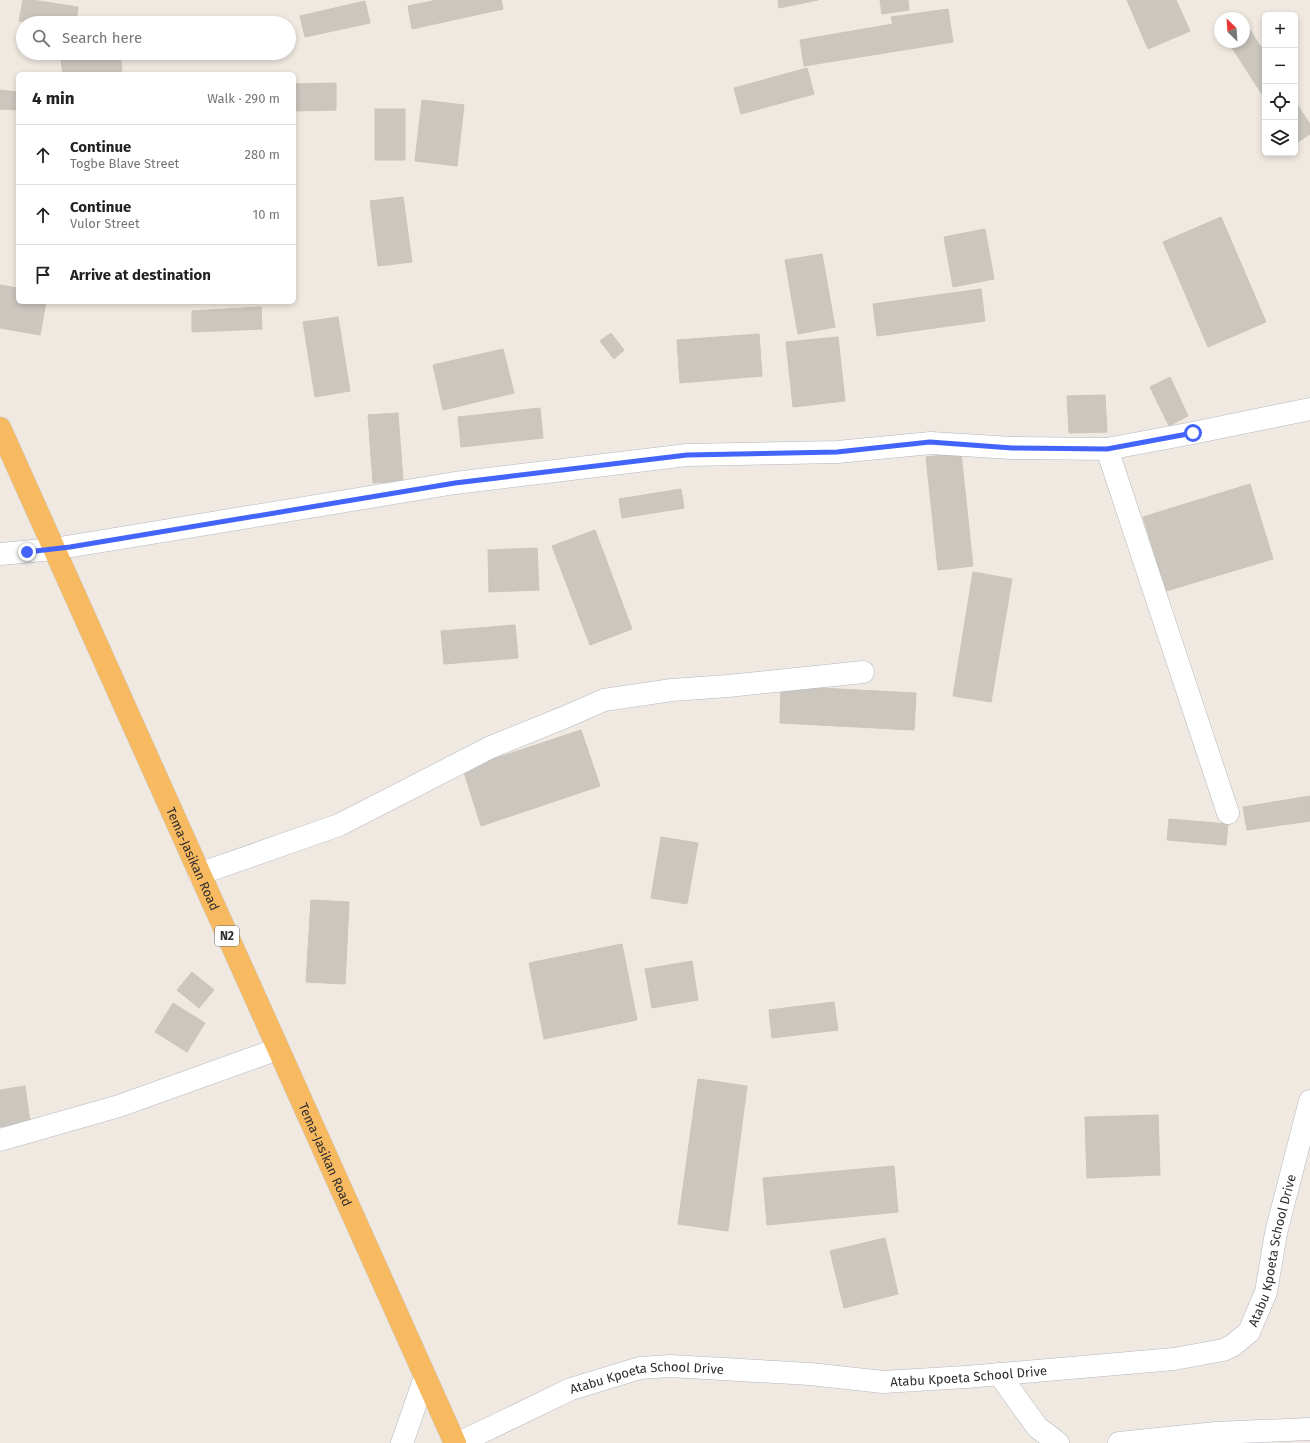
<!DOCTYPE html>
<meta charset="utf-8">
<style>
:root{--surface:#fff;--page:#f6f6f6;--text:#222;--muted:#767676;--line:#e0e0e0}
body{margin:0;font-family:"Fira Sans",sans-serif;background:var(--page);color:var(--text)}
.controls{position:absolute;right:12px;top:12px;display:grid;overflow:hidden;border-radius:6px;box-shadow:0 2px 6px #0003}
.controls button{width:36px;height:36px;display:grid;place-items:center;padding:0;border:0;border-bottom:1px solid var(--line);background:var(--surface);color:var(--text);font:20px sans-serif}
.compass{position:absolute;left:1214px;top:12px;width:36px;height:36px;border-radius:50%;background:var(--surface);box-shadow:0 2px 6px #0003;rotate:335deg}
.stop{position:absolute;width:12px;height:12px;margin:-9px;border:3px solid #4264fb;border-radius:50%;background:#fff}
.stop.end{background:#4264fb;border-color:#fff;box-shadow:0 1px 4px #0008}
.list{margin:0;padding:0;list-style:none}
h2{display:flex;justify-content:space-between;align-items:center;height:52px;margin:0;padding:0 16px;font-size:17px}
h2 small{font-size:13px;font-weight:400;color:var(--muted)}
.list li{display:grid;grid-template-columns:26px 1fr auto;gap:12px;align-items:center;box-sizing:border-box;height:60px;padding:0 16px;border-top:1px solid var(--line)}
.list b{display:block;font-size:15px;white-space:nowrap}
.list p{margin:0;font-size:13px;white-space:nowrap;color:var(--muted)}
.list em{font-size:13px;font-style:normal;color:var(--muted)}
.icon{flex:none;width:22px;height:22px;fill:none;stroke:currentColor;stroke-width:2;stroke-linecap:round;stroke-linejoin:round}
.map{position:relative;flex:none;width:1310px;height:1443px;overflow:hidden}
.search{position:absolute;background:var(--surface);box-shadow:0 2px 6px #0003;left:16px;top:16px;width:280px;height:44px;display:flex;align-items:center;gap:10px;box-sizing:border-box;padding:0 14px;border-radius:22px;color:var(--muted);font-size:15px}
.panel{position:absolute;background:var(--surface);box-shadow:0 2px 6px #0003;left:16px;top:72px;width:280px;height:232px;border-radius:6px}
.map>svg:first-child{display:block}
</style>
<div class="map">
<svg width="1310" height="1443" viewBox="0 0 1310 1443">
<rect width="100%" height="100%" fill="#efe9e1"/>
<g fill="#cbc7bf" stroke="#cbc5ba">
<polygon points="23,0 32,0 78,7 76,23 33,23 19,21"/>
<polygon points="437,0 501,0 503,9 412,29 408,6"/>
<polygon points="778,0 818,0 779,8"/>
<polygon points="880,0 908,0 909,10 882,14"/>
<polygon points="1127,0 1176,0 1190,31 1148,49"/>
<polygon points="365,1 370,23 305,37 300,16"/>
<polygon points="948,9 953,42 804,66 800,40 893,24 891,17"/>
<polygon points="1250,30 1265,53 1265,99 1229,43 1244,42 1244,33"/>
<polygon points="60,53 120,53 122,71 93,74 63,74"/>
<polygon points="807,68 814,94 741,114 734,88"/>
<polygon points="336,83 336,110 294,111 294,84"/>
<polygon points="0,90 18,92 18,110 0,109"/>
<polygon points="422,100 464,105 457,166 415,161"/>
<polygon points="1295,101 1310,124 1310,134 1295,144"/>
<rect x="375" y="109" width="30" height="51"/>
<polygon points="403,197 412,262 378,266 370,201"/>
<polygon points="1221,217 1266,322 1208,347 1163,242"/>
<polygon points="985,229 994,279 953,287 944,237"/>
<polygon points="822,254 835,327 798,334 785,260"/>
<polygon points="0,285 18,288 18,302 46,302 40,335 0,328"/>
<polygon points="981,289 985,321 877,336 873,304"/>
<polygon points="261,307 262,329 192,332 192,311"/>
<polygon points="338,317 350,391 315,397 303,322"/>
<polygon points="611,333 624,350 614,359 600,341"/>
<polygon points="759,334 762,376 680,383 677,340"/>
<polygon points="838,337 845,401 793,407 786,342"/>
<polygon points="503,349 514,393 443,410 433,365"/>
<polygon points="1170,377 1188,416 1169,426 1150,387"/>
<polygon points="1105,395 1107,432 1069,433 1067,396"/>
<polygon points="540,408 543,438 461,447 458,417"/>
<polygon points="398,413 403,481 373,483 368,415"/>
<polygon points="961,453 973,566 938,570 926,457"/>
<polygon points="1250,484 1273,559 1166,591 1143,517"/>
<polygon points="681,489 684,508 622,518 619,499"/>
<polygon points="595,530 632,629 590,645 552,546"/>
<polygon points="537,548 539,590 489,592 488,550"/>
<polygon points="973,572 1012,579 991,702 953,696"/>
<polygon points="515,625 518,658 444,664 441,631"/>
<polygon points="781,686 916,693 914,730 780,723"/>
<polygon points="581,730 600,786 481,826 463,769"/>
<polygon points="1310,796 1310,821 1247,830 1243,807"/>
<polygon points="1169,819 1228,824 1226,845 1167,840"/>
<polygon points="661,837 698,843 687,904 651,898"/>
<polygon points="311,900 349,902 345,984 306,982"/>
<polygon points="622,944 637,1020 544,1039 529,963"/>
<polygon points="692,961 698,1000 652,1008 645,969"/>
<polygon points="192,972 214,990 199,1008 177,990"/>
<polygon points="834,1002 838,1030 772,1038 769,1010"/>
<polygon points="173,1003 205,1023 187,1052 155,1032"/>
<polygon points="698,1079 747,1086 728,1231 678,1224"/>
<polygon points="25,1086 30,1122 0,1127 0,1090"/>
<polygon points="1158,1115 1160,1175 1087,1178 1085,1117"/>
<polygon points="894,1166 898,1212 767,1225 763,1178"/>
<polygon points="885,1238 898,1294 844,1308 830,1251"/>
</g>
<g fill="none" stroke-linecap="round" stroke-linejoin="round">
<defs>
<g id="minor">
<polyline points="1107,449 1228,813"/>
<polyline points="0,554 54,549 455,483 687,455 837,452 931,443 1012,448 1107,449 1193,433 1310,409"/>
<polyline points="199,874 339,825 491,747 563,718 604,700 672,690 728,686 863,672"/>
<polyline points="0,1140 119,1106 278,1049"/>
<polyline points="999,1374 1037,1427 1058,1443"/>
<polyline points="402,1443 425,1377"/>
<path id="s1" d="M459 1443 571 1389 640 1368 670 1366 810 1374 883 1382 966 1377 1174 1359 1223 1350 1232 1346 1249 1332 1266 1292 1276 1233 1310 1101"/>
<polyline points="1119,1443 1216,1433 1310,1429"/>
</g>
<g id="trunk">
<path id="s2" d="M0 428 455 1443"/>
</g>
</defs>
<use href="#minor" stroke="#b4b7c1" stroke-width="23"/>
<use href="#trunk" stroke="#c9c9c9" stroke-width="23"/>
<use href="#minor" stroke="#fff" stroke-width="22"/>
<use href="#trunk" stroke="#f8ba60" stroke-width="22"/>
</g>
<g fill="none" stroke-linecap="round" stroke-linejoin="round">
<polyline stroke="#4264fb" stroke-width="5" points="27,552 70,547 455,483 687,455 837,452 930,442 1012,448 1107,449 1193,433"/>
</g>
<g text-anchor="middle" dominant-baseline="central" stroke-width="3" stroke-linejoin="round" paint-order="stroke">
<rect fill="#fff" stroke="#6d6d6d" stroke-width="1" x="215" y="926" width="24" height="20" rx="3"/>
<g font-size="12" font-weight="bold" fill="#2e2e2e">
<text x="227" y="936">N2</text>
</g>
<g font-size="13" fill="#2e2e2e" stroke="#fff">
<text stroke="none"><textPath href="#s2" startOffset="472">Tema-Jasikan Road</textPath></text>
<text stroke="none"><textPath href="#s2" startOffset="796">Tema-Jasikan Road</textPath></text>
<text stroke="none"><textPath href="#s1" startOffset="899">Atabu Kpoeta School Drive</textPath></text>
<text stroke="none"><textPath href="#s1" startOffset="526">Atabu Kpoeta School Drive</textPath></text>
<text stroke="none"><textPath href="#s1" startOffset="202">Atabu Kpoeta School Drive</textPath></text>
</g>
</g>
</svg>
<div class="controls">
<button>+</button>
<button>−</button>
<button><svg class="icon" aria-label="locate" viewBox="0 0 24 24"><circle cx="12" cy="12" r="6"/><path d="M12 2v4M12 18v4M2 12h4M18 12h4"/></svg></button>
<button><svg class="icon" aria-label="layers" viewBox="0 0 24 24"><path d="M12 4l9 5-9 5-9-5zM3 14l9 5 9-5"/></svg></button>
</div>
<svg class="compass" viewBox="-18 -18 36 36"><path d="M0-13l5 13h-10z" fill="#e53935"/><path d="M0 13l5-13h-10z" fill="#767676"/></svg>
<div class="stop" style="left:1193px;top:433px"></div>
<div class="stop end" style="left:27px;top:552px"></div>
<div class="search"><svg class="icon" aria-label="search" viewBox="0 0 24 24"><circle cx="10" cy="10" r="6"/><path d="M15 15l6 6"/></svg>Search here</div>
<section class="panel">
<h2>4 min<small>Walk · 290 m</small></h2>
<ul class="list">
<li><svg class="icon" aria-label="ahead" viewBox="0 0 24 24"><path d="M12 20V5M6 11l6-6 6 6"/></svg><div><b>Continue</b><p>Togbe Blave Street</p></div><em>280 m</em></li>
<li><svg class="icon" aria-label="ahead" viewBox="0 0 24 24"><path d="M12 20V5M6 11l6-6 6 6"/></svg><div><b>Continue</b><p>Vulor Street</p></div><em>10 m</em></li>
<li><svg class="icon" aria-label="arrive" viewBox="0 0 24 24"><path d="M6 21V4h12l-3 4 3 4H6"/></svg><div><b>Arrive at destination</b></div></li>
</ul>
</section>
</div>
